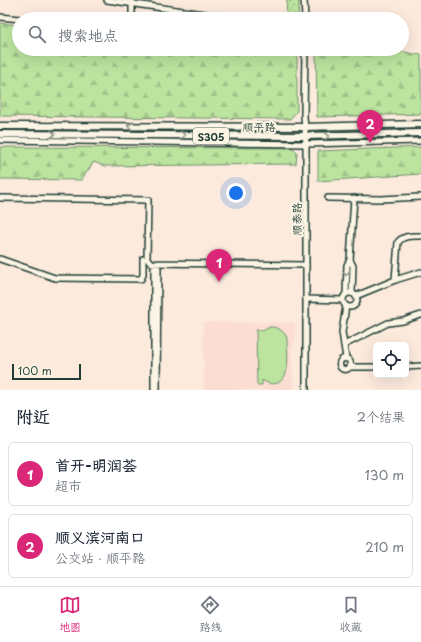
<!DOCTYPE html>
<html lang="zh">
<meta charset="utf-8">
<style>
:root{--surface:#fff;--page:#f2f2f3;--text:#1f2937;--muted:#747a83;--line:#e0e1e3;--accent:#db2777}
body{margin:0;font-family:"Playpen Sans","LXGW WenKai TC",sans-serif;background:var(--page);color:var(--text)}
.controls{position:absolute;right:12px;bottom:12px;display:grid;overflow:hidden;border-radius:6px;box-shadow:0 4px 16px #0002}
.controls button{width:36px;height:36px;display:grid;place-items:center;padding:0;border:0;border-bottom:1px solid var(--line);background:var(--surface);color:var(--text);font:20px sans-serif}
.scale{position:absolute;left:12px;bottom:10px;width:69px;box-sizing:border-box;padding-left:4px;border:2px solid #1f3d34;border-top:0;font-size:11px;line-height:14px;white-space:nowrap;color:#1f3d34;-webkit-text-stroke:3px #fcf5e5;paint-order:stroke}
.you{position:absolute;left:236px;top:193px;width:14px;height:14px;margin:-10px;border:3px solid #fff;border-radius:50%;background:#1a73e8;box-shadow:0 0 0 6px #1a73e833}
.badge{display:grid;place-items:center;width:26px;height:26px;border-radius:50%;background:var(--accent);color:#fff;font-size:13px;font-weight:700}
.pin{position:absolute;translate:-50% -33px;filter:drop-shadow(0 1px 2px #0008)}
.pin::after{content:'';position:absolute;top:21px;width:14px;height:12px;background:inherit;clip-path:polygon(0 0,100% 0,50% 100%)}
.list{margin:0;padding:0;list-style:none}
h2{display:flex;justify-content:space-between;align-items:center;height:52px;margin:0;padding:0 16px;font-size:17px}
h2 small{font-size:13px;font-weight:400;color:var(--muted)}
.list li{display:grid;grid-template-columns:26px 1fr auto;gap:12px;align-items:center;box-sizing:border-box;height:64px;margin:0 8px 8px;padding:0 8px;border:1px solid var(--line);border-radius:6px}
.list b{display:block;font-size:15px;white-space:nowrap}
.list p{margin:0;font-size:13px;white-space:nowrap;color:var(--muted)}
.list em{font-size:13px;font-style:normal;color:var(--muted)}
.icon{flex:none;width:22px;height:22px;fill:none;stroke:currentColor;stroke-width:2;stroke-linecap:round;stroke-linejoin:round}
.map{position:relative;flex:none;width:421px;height:390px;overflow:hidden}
.search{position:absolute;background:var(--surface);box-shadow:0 4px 16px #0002;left:12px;right:12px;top:12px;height:44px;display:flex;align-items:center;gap:10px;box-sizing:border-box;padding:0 14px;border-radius:22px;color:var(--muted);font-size:15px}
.sheet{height:196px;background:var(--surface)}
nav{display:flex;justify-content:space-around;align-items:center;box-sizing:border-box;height:56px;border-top:1px solid var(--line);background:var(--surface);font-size:11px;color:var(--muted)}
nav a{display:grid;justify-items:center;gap:2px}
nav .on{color:var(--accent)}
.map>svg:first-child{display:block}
</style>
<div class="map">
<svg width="421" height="390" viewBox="0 0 421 390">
<defs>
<pattern id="grass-dots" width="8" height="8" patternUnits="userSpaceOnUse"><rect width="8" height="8" fill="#bce49f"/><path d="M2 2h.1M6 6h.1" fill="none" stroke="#a1c48a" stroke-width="1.8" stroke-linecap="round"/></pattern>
<pattern id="forest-firs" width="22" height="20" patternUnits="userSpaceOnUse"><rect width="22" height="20" fill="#bce49f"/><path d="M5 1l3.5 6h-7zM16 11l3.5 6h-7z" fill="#a1c48a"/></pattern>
</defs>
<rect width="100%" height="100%" fill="#fceadd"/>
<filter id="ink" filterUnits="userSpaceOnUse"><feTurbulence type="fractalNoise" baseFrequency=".025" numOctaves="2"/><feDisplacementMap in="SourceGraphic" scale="8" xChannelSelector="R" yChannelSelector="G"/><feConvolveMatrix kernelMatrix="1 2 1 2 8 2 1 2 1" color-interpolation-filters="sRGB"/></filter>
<g filter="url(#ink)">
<polygon fill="#fcddd4" points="203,322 295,323 295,337 292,352 293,390 204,390"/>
<polygon fill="url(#grass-dots)" stroke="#6e906a" points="287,0 299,0 298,18 286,17"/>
<g fill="url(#forest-firs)" stroke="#6e906a">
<polygon points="0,23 19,25 19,49 297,49 297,111 290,119 0,116"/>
<polygon points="316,49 387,49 421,55 421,114 317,117"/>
<polygon points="0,147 293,148 297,152 296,164 104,166 94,162 81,180 0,179"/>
<polygon points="421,147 421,174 318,181 318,151"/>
</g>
<path fill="#bce49f" stroke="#6e906a" d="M270 327C278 327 284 331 287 338 287 351 292 378 277 383 272 385 267 383 262 380V385H257L256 330H262V331Z"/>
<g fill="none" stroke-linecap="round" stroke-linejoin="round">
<defs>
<g id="minor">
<polyline points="107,0 232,18"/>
<polyline points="304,0 305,19"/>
<polyline points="0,17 20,19"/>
<polyline points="132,19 132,0"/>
<polyline points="305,49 304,116 306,144 306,390"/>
<polyline points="0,140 306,144 421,141"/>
<polyline points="0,198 148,200 147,259 152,263 306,265"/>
<polyline points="328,198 381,199 421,197"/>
<polyline points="0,259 55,278 141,279 143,275 143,259"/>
<polyline points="350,260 354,198"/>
<path d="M395 280 398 242C404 235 412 236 421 236"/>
<circle cx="350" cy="300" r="7"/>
<polyline points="346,294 347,265 350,260 353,266 352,293"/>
<polyline points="356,296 395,280 421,272"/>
<polyline points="306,299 342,300"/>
<polyline points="344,345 388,323 403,321 421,315"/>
<polyline points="346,358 342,332 346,306"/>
<circle cx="345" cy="364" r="5.5"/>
<polyline points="350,367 376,367"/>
<polyline points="406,367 421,366"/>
<polyline points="154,390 154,268 158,268 157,390"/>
</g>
<g id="major">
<polyline points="0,126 305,127 421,124"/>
<polyline points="0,134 306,136 421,133"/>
</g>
</defs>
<use href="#minor" stroke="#1f3d34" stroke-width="8"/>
<use href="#major" stroke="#1f3d34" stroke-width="9"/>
<use href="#minor" stroke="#fcf5e5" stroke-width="5"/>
<use href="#major" stroke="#fcf5e5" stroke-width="6"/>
</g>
<defs><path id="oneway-chevron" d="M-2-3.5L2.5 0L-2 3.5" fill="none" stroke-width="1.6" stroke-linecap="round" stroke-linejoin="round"/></defs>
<g stroke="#8e998c">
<use href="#oneway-chevron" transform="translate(130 126) rotate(-180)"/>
<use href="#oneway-chevron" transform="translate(53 134)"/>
<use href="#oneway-chevron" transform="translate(183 135)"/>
<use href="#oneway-chevron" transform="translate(327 136) rotate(-2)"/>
<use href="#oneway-chevron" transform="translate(346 273) rotate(92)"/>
</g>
</g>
<g text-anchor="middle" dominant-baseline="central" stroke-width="4" stroke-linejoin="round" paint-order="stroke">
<rect fill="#fcf5e5" stroke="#617469" stroke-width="1" x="193" y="128" width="36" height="16" rx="3"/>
<g font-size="10" font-weight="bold" fill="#1f3d34">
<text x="211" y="136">S305</text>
</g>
<g font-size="11" fill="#1f3d34" stroke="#fcf5e5">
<text x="259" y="126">顺平路</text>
<text transform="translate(296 219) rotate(-90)">顺泰路</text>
</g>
</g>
</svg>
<div class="controls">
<button><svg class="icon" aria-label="locate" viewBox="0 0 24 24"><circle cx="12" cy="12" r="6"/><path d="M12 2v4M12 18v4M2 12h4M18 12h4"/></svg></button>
</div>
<div class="scale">100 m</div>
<div class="you"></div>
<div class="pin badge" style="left:219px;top:282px">1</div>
<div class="pin badge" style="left:370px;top:143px">2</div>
<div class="search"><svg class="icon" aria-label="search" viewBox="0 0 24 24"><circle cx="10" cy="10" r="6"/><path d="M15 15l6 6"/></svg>搜索地点</div>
</div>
<section class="sheet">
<h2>附近<small>2个结果</small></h2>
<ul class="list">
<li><span class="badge">1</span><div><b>首开-明润荟</b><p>超市</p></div><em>130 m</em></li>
<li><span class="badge">2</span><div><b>顺义滨河南口</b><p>公交站 · 顺平路</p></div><em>210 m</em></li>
</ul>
</section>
<nav>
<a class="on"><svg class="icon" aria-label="map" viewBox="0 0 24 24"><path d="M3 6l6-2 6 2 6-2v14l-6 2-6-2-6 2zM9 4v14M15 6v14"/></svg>地图</a>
<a><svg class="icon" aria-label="directions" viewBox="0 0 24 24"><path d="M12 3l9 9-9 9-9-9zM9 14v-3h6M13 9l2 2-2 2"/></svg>路线</a>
<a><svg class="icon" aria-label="saved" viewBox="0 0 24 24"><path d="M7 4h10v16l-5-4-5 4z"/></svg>收藏</a>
</nav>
